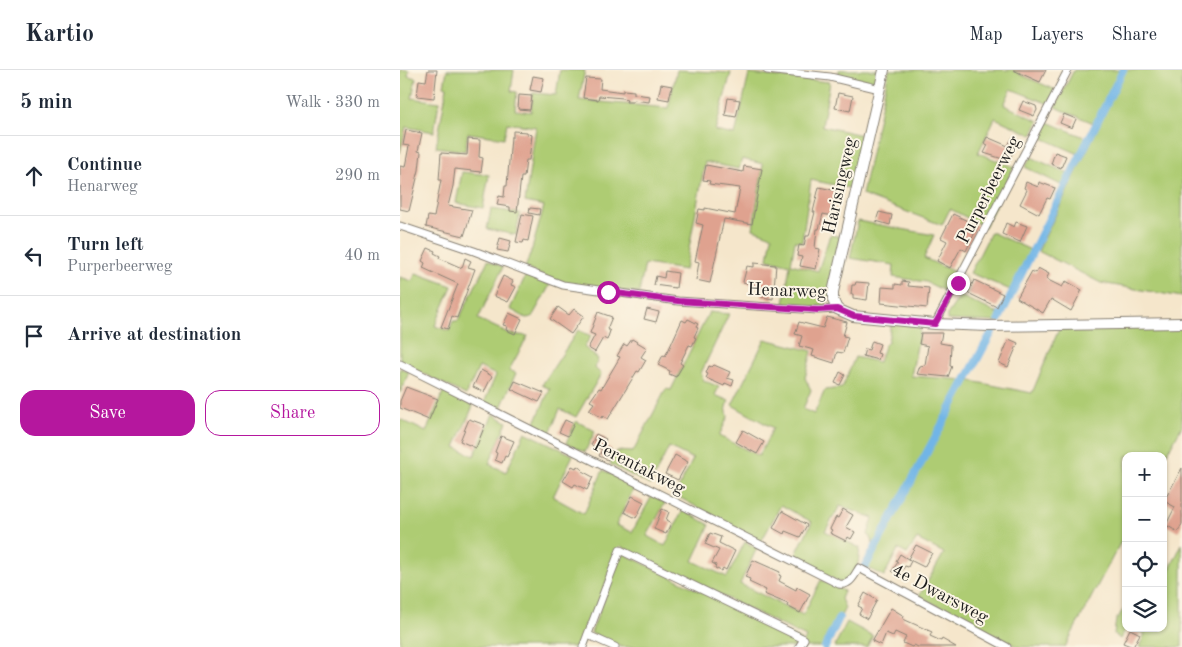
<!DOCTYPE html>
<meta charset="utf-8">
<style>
:root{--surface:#fff;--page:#f2f2f3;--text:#1f2937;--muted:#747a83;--line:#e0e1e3;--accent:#b5179e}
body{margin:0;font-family:"Old Standard TT",serif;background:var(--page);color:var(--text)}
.controls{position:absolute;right:15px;bottom:15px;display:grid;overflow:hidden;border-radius:10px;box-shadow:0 1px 4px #0004}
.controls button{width:45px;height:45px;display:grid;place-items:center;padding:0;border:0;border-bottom:1px solid var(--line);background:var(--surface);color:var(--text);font:25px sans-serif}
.stop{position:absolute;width:15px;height:15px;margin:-11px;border:4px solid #b5179e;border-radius:50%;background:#fff}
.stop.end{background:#b5179e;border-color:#fff;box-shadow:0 1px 5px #0008}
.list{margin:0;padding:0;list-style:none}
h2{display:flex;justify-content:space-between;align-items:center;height:65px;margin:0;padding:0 20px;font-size:21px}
h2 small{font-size:16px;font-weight:400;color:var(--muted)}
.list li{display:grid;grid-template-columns:32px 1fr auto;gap:15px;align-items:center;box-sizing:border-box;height:80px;padding:0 20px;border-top:1px solid var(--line)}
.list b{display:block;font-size:19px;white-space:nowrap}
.list p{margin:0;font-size:16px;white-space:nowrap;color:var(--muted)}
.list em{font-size:16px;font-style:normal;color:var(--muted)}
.actions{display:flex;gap:10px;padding:15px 20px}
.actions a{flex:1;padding:11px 0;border:1px solid var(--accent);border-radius:15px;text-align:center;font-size:18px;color:var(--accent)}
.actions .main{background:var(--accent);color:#fff}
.icon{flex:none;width:28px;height:28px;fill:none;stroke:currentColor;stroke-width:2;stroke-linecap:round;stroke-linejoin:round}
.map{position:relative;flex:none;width:782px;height:577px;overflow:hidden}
header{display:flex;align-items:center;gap:30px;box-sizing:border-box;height:70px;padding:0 25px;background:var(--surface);border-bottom:1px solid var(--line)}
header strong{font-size:24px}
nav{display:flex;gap:28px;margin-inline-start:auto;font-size:18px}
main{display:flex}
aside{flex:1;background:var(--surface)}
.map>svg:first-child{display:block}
</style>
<header>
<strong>Kartio</strong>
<nav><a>Map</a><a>Layers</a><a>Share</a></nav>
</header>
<main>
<aside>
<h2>5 min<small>Walk · 330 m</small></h2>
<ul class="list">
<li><svg class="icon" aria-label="ahead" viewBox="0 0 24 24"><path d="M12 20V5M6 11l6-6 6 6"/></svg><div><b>Continue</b><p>Henarweg</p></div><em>290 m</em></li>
<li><svg class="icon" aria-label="left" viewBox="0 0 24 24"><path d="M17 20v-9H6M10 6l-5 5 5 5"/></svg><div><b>Turn left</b><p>Purperbeerweg</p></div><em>40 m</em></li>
<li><svg class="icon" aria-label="arrive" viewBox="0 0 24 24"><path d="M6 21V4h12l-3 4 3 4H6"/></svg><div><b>Arrive at destination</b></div></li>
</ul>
<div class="actions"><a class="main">Save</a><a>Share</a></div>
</aside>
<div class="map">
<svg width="782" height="577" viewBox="0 0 782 577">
<rect width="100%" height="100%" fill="#fcf5e5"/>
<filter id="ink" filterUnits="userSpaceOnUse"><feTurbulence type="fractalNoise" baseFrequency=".02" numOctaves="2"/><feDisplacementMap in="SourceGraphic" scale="10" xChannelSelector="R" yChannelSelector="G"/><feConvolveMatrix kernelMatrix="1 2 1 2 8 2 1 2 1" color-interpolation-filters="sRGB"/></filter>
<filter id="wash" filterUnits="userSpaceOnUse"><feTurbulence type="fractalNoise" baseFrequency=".0096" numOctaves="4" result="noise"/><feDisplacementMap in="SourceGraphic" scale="20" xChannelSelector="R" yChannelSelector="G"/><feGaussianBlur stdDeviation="1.12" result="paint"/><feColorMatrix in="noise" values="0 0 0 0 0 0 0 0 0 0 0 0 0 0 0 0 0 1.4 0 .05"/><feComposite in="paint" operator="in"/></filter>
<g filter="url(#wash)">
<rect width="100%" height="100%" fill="#f5e6cb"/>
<g fill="#aecc73" stroke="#657448">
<polygon points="0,0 9,0 8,6 16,8 12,28 39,32 34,62 6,57 0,83"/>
<path d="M47 0H114L111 21 117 22 115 40 131 42 133 23 156 25 160 0H185L179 30 268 38 277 0 331 3 315 61 335 65 349 4 430 12 422 56 466 66 454 119 411 110 402 172 395 171 391 194 418 201 430 165 443 167 428 233C415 241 398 236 384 234L390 195 368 189 372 166 353 159 363 94 342 89 339 99 305 92 285 200 245 194 239 223 164 215 125 198 132 179 144 136 125 132 136 57 107 53 104 68 68 63 65 81 36 77 47 17 44 16Z"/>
<polygon points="439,0 478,0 475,15 438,5"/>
<polygon points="489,0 621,0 619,4 656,20 649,34 611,19 604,35 639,51 632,65 595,48 578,83 614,97 585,157 550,139 542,155 462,125"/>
<polygon points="674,0 723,0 696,54 655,37"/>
<polygon points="726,0 782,0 782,227 701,213 638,181"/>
<polygon points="648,52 689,69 681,85 640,67"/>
<polygon points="631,87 671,105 665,117 625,97"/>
<polygon points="62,102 89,105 83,138 56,133"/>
<polygon points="91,139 120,143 116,165 87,159"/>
<polygon points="458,151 534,165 524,188 559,204 549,223 526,212 493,207 494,195 450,188"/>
<polygon points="591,162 633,181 613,221 570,203"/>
<polygon points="88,190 103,197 78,249 110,264 128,266 109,300 116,303 100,340 84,333 96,305 79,297 66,325 0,292 0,207 12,211 16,203 52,216 35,256 49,261 53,251 58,251"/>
<polygon points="126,205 150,215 132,247 126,248 110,239"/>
<polygon points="560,226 601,245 597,252 547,250 547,245"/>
<path d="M309 242 329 244 301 303 303 310 319 317 315 325 329 331 326 336 328 347 319 366 359 386 373 358 332 335 365 269 412 281 405 308 411 320 403 339 414 344 425 320 442 318 455 287 479 292 484 276 488 272 491 253 521 256 511 306 566 310 632 323 659 259 782 255V356L763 391V386H726V462L665 577H618L519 526 544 483 517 469 507 484 498 479 484 506 465 497 475 478 468 464 473 448 440 436 425 461 460 478C458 495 458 506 441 513L395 489 396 484 412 452 381 435 361 472 275 425 293 389 269 377 250 415 210 394 217 381 233 382 266 319 271 320Z"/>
<polygon points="178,260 191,266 184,277 198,289 195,298 201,304 176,347 160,339 149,365 133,357 150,319 142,315"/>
<polygon points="0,298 9,302 0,323"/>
<polygon points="44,320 73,336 55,377 74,386 93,344 107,352 89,394 106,402 125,362 173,385 153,427 184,444 203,400 235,416 216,455 232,462 252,426 265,433 247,466 265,476 283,440 310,455 293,491 327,507 345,472 357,478 340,514 403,545 421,510 444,521 441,529 445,538 425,577 401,577 406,567 220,476 181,577 0,577 0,349 26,362"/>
<polygon points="176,351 195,361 185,382 166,373"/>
<polygon points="782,474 782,577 739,577 745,564 733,558 763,558 763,506 766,507"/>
<polygon points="222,483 401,570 397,577 221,577 191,563"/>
<polygon points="726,536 726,558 720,569 714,564 716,550"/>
<polygon points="447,552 473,566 467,577 434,577"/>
</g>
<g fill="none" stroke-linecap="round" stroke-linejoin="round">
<g stroke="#71b5e7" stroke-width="8">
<polyline points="599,249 723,0"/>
<polyline points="465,497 592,262"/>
<polyline points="425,577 439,548"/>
</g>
</g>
<g id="blocks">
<g fill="#dfa28f">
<polygon points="28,0 37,0 34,28 17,26 19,10 26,11"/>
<polygon points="613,0 646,0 640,12"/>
<polygon points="133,6 144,8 141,22 130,20"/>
<polygon points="186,8 201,9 200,19 223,22 223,20 234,21 234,24 250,26 249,32 233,30 233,32 226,32 227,29 223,28 199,26 198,30 183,28"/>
<polygon points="261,14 272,16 269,30 258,28"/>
<polygon points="438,23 453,26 450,41 435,38"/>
<polygon points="119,25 132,26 130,40 118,39"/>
<polygon points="328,28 340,30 336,47 325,45"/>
<polygon points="623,31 636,36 637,40 634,46 619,40"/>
<polygon points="664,44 676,49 672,58 660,53"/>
<polygon points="6,60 22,63 18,81 21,82 19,100 9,141 0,139 0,96 5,97 9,76 3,75"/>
<polygon points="113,61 127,62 127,64 132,65 129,90 126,90 124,107 121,107 117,142 110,141 110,137 97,135 99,126 104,127 105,116 107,116 111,67 113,67"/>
<polygon points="587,67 608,76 612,68 618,70 609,91 584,83 588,75 584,73"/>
<polygon points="68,69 80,70 79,87 83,88 81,102 55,99 53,116 48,136 72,140 64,166 26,157 28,146 34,147 41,110 39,110 41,83 67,85"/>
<polygon points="655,82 666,86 661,98 651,94"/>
<polygon points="306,95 343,102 344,96 362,99 352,154 324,149 310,213 296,210 299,192 295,191 303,155 296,153 299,139 305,140 305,138 335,144 340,118 309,114 310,111 303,110"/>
<polygon points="626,112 638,117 639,112 655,118 650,129 647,128 639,144 620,134 627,120 624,118"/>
<polygon points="419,117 437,121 432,146 423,144 419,159 417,159 415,178 420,179 416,199 400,196 402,187 397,186 399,175 404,176 406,166 409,166 415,142 413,142"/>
<polygon points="130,138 140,139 139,145 129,143"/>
<polygon points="479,142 492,145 490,155 476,151"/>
<polygon points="122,144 133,146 128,171 124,170 123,173 116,172"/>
<polygon points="553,144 578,156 566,181 561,178 550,198 537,191 547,171 541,168"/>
<polygon points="616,152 627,156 620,172 602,164 606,153 614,157"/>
<polygon points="100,168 111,171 108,182 97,180"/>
<polygon points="28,178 35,181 34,183 40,186 39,188 62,198 65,188 71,191 68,197 75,199 57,248 52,246 48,259 41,257 58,214 23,198 25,193 22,191"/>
<polygon points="354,193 376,195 373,229 362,227 363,218 343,212 347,196 354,197"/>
<polygon points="638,198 649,204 646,209 662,217 666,211 682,220 671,241 651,229 643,243 617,228 632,201 635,203"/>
<polygon points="265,201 278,203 276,218 254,215 256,206 264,208"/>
<polygon points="103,206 113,211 111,215 116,217 108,232 94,226"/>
<polygon points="574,210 603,224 597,237 568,223"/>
<polygon points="502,211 509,212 508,216 529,218 527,238 481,233 482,217 495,218 495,214 502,215"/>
<polygon points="456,212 469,213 467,230 453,228 453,224 451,224 452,215 455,215"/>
<polygon points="158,237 169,245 174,239 184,246 171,264 150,249"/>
<polygon points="247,239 259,242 256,252 244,249"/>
<polygon points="198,242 212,247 207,259 210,261 207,270 203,268 195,282 188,278 195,265 190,263"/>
<polygon points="109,243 122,249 115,264 106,260 107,256 103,255"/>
<polygon points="427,247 447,252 443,266 448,267 443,283 437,282 434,293 412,286 414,280 399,276 402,266 395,264 399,252 423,258"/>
<polygon points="288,249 298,254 296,257 298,258 294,267 296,268 292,276 289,275 280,293 283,295 276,307 269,304 270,301 258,295 263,285 265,286 269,279 282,250 286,252"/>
<polygon points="521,263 542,263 540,273 551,275 550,296 552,296 548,307 517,304 520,296 525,295 528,276 519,274"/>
<polygon points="232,269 247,278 241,287 246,290 239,302 237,301 208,349 203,346 202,348 189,340 194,333 190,331 199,318 201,319 220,287 217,286 224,274 227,276"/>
<polygon points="609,269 618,273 608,297 599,293"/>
<polygon points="472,271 480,274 477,283 480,284 478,290 463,286 465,279 469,280"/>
<polygon points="314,295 330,302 327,308 334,310 332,316 325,313 324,316 306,308 308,304 306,303 309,296 312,297"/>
<polygon points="81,300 92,306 84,322 73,317"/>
<polygon points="440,302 445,305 440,315 435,313"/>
<polygon points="115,311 144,323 139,332 111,319"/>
<polygon points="6,317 38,329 29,350 0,338 0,331"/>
<polygon points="69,349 85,355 76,378 60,371"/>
<polygon points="165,350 174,354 168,366 159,362"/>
<polygon points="343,360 364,372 357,384 336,372"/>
<polygon points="196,364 206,369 201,379 191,375"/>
<polygon points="101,366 114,371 107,387 105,386 102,393 95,390 97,383 95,382"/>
<polygon points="204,375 211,379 210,381 212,382 208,390 199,386"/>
<polygon points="275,385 288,392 278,410 265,404"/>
<polygon points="172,396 176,398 177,396 183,400 182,401 193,407 187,420 175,414 173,417 163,411"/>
<polygon points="782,398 782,454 778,462 766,455 775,437 764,431"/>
<polygon points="232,426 244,432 236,448 224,442"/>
<polygon points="262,439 269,442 266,450 271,453 266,464 254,459"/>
<polygon points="443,439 453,445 446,457 455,462 451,469 448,467 446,471 430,463 432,460 430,459 436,447 438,448"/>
<polygon points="382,441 407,455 400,467 385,461 384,464 373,458"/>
<polygon points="310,463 321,467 319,473 335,481 326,500 323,498 321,501 315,498 316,495 312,493 319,480 305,474"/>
<polygon points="516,475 532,483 524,497 508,489"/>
<polygon points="500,484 511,491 508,497 505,496 499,505 492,501 498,492 496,491"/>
<polygon points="353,490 380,502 379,505 381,506 379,511 396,520 397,517 410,524 400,543 387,536 388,534 364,524 366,520 349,512 350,509 345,507"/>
<polygon points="465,523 477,530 467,549 459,544 462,538 458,536"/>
<polygon points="491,538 504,546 503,549 532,562 530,566 541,571 542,569 556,577 518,577 514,575 512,577 503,573 506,567 495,562 493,566 486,563 481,575 472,571"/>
<polygon points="730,559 740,564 733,577 723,573"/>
</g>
</g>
</g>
<g filter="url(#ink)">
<use href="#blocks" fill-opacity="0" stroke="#888174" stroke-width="1"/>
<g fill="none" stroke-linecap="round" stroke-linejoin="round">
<defs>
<g id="street">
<polyline points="367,0 430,7 480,19"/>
<polyline points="0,156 74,181 163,215 278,231 418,240 437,239"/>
<polyline points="535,254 668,0"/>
<path d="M0 294 439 514C450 516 454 506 459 498L607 577"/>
<polyline points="188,565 215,577"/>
<polyline points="183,577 220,480 404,569 399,577"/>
</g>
<polyline id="secondary" points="484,0 433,222 433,230 437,239 453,246 535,254 589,256 782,253"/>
</defs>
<use href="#street" stroke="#888174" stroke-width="9"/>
<use href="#secondary" stroke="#888174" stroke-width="12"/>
<use href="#street" stroke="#fff" stroke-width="7"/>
<use href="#secondary" stroke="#fff" stroke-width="10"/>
</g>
</g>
<g fill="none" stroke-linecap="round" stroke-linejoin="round" filter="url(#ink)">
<polyline stroke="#b5179e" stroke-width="6" points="208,222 278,231 418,240 437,239 454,246 535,254 558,213"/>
</g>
<g text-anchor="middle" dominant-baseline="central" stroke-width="4" stroke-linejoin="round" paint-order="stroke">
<g font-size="18" fill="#1c1c1c" stroke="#fcf5e5">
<text transform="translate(440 116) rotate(-77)">Harisingweg</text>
<text transform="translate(589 120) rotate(-63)">Purperbeerweg</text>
<text transform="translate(387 221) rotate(2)">Henarweg</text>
<text transform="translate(239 397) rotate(27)">Perentakweg</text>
<text transform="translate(540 524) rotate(28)">4e Dwarsweg</text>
</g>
</g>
</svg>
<div class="controls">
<button>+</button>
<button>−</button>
<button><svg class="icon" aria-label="locate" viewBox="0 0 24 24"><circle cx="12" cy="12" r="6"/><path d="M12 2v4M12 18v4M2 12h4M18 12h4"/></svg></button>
<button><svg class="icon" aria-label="layers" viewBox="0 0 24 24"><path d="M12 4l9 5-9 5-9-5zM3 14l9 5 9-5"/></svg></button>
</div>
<div class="stop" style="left:208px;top:222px"></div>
<div class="stop end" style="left:558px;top:213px"></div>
</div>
</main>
